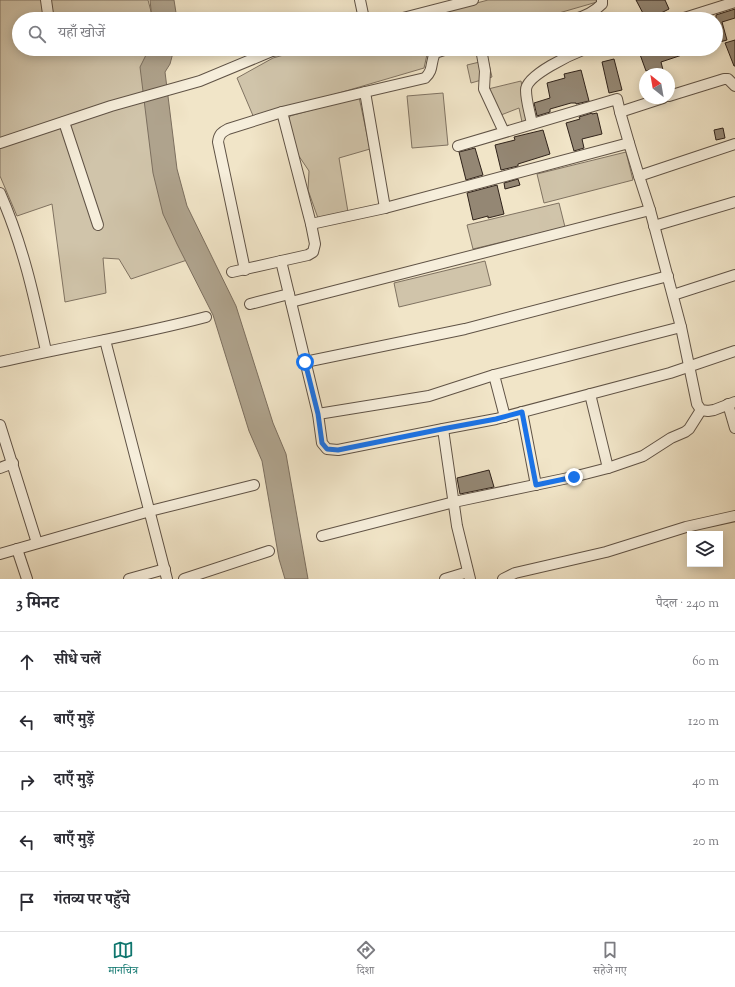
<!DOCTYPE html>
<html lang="hi">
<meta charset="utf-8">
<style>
:root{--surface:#fff;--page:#f7f7f7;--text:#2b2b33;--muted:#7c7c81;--line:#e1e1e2;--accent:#0f766e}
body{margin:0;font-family:"Sorts Mill Goudy","Noto Serif Devanagari",serif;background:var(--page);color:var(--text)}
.controls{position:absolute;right:12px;bottom:12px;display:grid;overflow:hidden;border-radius:0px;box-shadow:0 2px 10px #0003}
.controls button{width:36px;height:36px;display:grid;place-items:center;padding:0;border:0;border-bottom:1px solid var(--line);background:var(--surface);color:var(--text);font:20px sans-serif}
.compass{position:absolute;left:639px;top:68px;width:36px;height:36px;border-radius:50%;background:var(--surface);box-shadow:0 2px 10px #0003;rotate:329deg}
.stop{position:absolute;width:12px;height:12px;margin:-9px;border:3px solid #1a73e8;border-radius:50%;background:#fff}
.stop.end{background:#1a73e8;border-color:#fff;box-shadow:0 1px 4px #0008}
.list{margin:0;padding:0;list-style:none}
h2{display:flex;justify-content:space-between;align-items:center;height:52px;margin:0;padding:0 16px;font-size:17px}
h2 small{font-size:13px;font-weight:400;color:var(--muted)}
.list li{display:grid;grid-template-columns:26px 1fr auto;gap:12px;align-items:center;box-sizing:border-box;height:60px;padding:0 16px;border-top:1px solid var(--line)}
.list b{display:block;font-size:15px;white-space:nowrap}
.list em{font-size:13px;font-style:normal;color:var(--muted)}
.icon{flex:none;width:22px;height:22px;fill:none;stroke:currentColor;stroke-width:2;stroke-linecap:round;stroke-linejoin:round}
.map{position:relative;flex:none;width:735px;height:579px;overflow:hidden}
.search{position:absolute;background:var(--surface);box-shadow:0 2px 10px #0003;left:12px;right:12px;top:12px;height:44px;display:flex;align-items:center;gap:10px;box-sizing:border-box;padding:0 14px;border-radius:22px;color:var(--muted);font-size:15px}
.sheet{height:352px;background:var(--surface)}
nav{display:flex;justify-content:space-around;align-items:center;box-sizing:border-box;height:56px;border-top:1px solid var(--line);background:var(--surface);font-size:11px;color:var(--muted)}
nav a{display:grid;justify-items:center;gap:2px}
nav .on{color:var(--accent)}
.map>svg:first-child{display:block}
</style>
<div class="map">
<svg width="735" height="579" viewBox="0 0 735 579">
<rect width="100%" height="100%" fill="#f1e5c8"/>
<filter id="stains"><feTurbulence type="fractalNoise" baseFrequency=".005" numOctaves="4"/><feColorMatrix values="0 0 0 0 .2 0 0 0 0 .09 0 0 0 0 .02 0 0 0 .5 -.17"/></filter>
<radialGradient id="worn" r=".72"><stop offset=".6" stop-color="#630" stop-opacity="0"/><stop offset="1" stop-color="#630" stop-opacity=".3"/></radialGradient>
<g fill="#d0c4aa" stroke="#807362">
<polygon points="0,0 148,0 153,19 19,19 19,49 159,49 150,76 193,258 131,279 119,259 103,258 106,293 65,302 52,204 17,216 0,176"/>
<polygon points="488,0 596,0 597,2 538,19 417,19"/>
<polygon points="305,49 430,49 428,50 424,68 254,118 237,78 273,58"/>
<polygon points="488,60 492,77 471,83 467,65"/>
<polygon points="521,81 529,119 522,122 519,108 501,115 488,89"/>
<polygon points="443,93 448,145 412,148 407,96"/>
<polygon points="359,97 370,149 339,158 348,212 319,221 308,190 309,171 284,134 290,116"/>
<polygon points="626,152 633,180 544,203 537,174"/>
<polygon points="559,203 565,227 473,249 467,225"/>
<polygon points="485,261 491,285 399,307 394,283"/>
</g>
<g fill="#afa38d" stroke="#7c6f5f">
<polygon points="150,0 174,0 177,19 152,19"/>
<polygon points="149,49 174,49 170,64 165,72 177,169 187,206 236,306 273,423 286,454 308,579 285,579 279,559 262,461 249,431 213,315 177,244 163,214 153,173 140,67"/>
</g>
<g fill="#948774" stroke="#2f221a">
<polygon points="636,0 665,0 669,9 649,19 646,19"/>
<polygon points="735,9 735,18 722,22 727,40 716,43 716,15"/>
<polygon points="735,40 735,66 734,66 725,43"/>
<polygon points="638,49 694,49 694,51 661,62 664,74 651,74 649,70 646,71"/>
<polygon points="614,59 622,90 609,93 602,62"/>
<polygon points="581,70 589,101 576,104 576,103 571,103 550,109 550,112 537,116 534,103 550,98 547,83 565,78 564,74"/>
<polygon points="592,113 592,114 597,113 602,134 582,139 584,148 574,151 566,123 580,119 579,117"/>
<polygon points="723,128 725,138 716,140 714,130"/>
<polygon points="543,130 550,154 518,164 518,166 501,170 495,145 515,140 514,137"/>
<polygon points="475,148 483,175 466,180 459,152"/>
<polygon points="518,179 520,185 505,189 504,183"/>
<polygon points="497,185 504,214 488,218 488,216 473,220 467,193"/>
<polygon points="489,470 494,487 460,494 457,478"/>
</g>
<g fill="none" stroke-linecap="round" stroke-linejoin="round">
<defs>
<g id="street">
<polyline points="46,0 48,14"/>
<polyline points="360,0 364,19"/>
<polyline points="399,19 473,0"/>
<path d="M575 19C586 16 594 12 602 4V0"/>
<polyline points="681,19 735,2"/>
<polyline points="481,49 485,71 484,89 504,132"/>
<polyline points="669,96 724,79 728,79 735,86"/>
<polyline points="64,122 98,225"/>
<path d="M532 124C530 113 526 101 526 90 526 75 572 54 585 49"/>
<polyline points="0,143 111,106 200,81 272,51 282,49"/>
<polyline points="629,143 620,112 663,98"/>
<polyline points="735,144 639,176 650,210 681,327 697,404 701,410 708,411 714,410 735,402"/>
<polyline points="458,146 617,99 620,112"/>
<polyline points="639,176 629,143 385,208 311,224 315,244 313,252 308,255 281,261 318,414 322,443 327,449 338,450 443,429 496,419 670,373 735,351"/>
<path d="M0 193C23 245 34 296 46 351"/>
<path d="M385 208 365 92 425 78C434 70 430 63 435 53L447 49"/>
<polyline points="311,224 282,112 365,92"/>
<polyline points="654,226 735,202"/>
<path d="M245 270 218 142C219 134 222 132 228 129L282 112"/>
<polyline points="232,272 281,261"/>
<polyline points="673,295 735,275"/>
<polyline points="291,302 650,210"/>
<polyline points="250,304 289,294"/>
<polyline points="105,340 167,579"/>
<path d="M0 362C69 346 138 335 206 317"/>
<polyline points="305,362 465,329 668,276"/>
<polyline points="590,394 608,468"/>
<polyline points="728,404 735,428"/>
<polyline points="522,412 536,485"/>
<polyline points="318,414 429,396 494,375"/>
<polyline points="505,417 494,375 681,327"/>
<polyline points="0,425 37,543"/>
<polyline points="443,429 457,526 470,579"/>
<polyline points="0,468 13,463"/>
<polyline points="322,536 454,502 573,477 608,468 643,456 671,438 685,432 689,429 701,410"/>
<polyline points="17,549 27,579"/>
<polyline points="0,554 150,511 254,485"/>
<polyline points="129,579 165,569"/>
<polyline points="184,579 269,551"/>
<polyline points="445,579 468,572"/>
<polyline points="503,579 515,573 606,552 686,527 735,516"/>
</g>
</defs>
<use href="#street" stroke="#605346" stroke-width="12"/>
<use href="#street" stroke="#f6eedb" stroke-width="10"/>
</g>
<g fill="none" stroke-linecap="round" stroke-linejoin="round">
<polyline stroke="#1a73e8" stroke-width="5" points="305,362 318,414 322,443 327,449 338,450 442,429 496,419 522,412 536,485 574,477"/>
</g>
<rect width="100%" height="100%" filter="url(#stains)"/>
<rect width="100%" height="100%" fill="url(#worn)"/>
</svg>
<div class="controls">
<button><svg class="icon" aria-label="layers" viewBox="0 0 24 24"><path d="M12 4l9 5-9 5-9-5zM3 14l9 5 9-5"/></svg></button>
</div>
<svg class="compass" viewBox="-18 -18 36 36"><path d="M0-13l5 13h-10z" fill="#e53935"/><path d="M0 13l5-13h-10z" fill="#7c7c81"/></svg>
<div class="stop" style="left:305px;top:362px"></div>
<div class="stop end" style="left:574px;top:477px"></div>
<div class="search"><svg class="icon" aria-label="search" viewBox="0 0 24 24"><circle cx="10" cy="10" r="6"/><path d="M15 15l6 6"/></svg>यहाँ खोजें</div>
</div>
<section class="sheet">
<h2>3 मिनट<small>पैदल · 240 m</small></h2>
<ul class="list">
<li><svg class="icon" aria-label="ahead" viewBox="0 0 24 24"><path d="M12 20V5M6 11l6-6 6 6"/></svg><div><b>सीधे चलें</b></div><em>60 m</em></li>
<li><svg class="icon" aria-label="left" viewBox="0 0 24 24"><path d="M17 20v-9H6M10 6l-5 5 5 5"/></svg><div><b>बाएँ मुड़ें</b></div><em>120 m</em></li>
<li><svg class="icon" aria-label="right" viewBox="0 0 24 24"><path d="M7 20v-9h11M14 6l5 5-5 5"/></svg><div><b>दाएँ मुड़ें</b></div><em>40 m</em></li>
<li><svg class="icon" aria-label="left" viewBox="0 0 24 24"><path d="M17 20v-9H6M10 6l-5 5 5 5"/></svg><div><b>बाएँ मुड़ें</b></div><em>20 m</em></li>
<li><svg class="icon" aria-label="arrive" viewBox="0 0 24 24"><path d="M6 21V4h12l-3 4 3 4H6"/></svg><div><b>गंतव्य पर पहुँचे</b></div></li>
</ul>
</section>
<nav>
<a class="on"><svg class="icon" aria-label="map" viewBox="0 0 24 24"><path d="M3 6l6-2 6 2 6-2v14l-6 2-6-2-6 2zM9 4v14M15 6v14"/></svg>मानचित्र</a>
<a><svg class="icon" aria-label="directions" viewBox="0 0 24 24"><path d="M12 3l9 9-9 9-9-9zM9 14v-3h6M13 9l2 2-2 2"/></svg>दिशा</a>
<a><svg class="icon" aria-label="saved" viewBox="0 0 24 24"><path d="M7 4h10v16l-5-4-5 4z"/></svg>सहेजे गए</a>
</nav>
